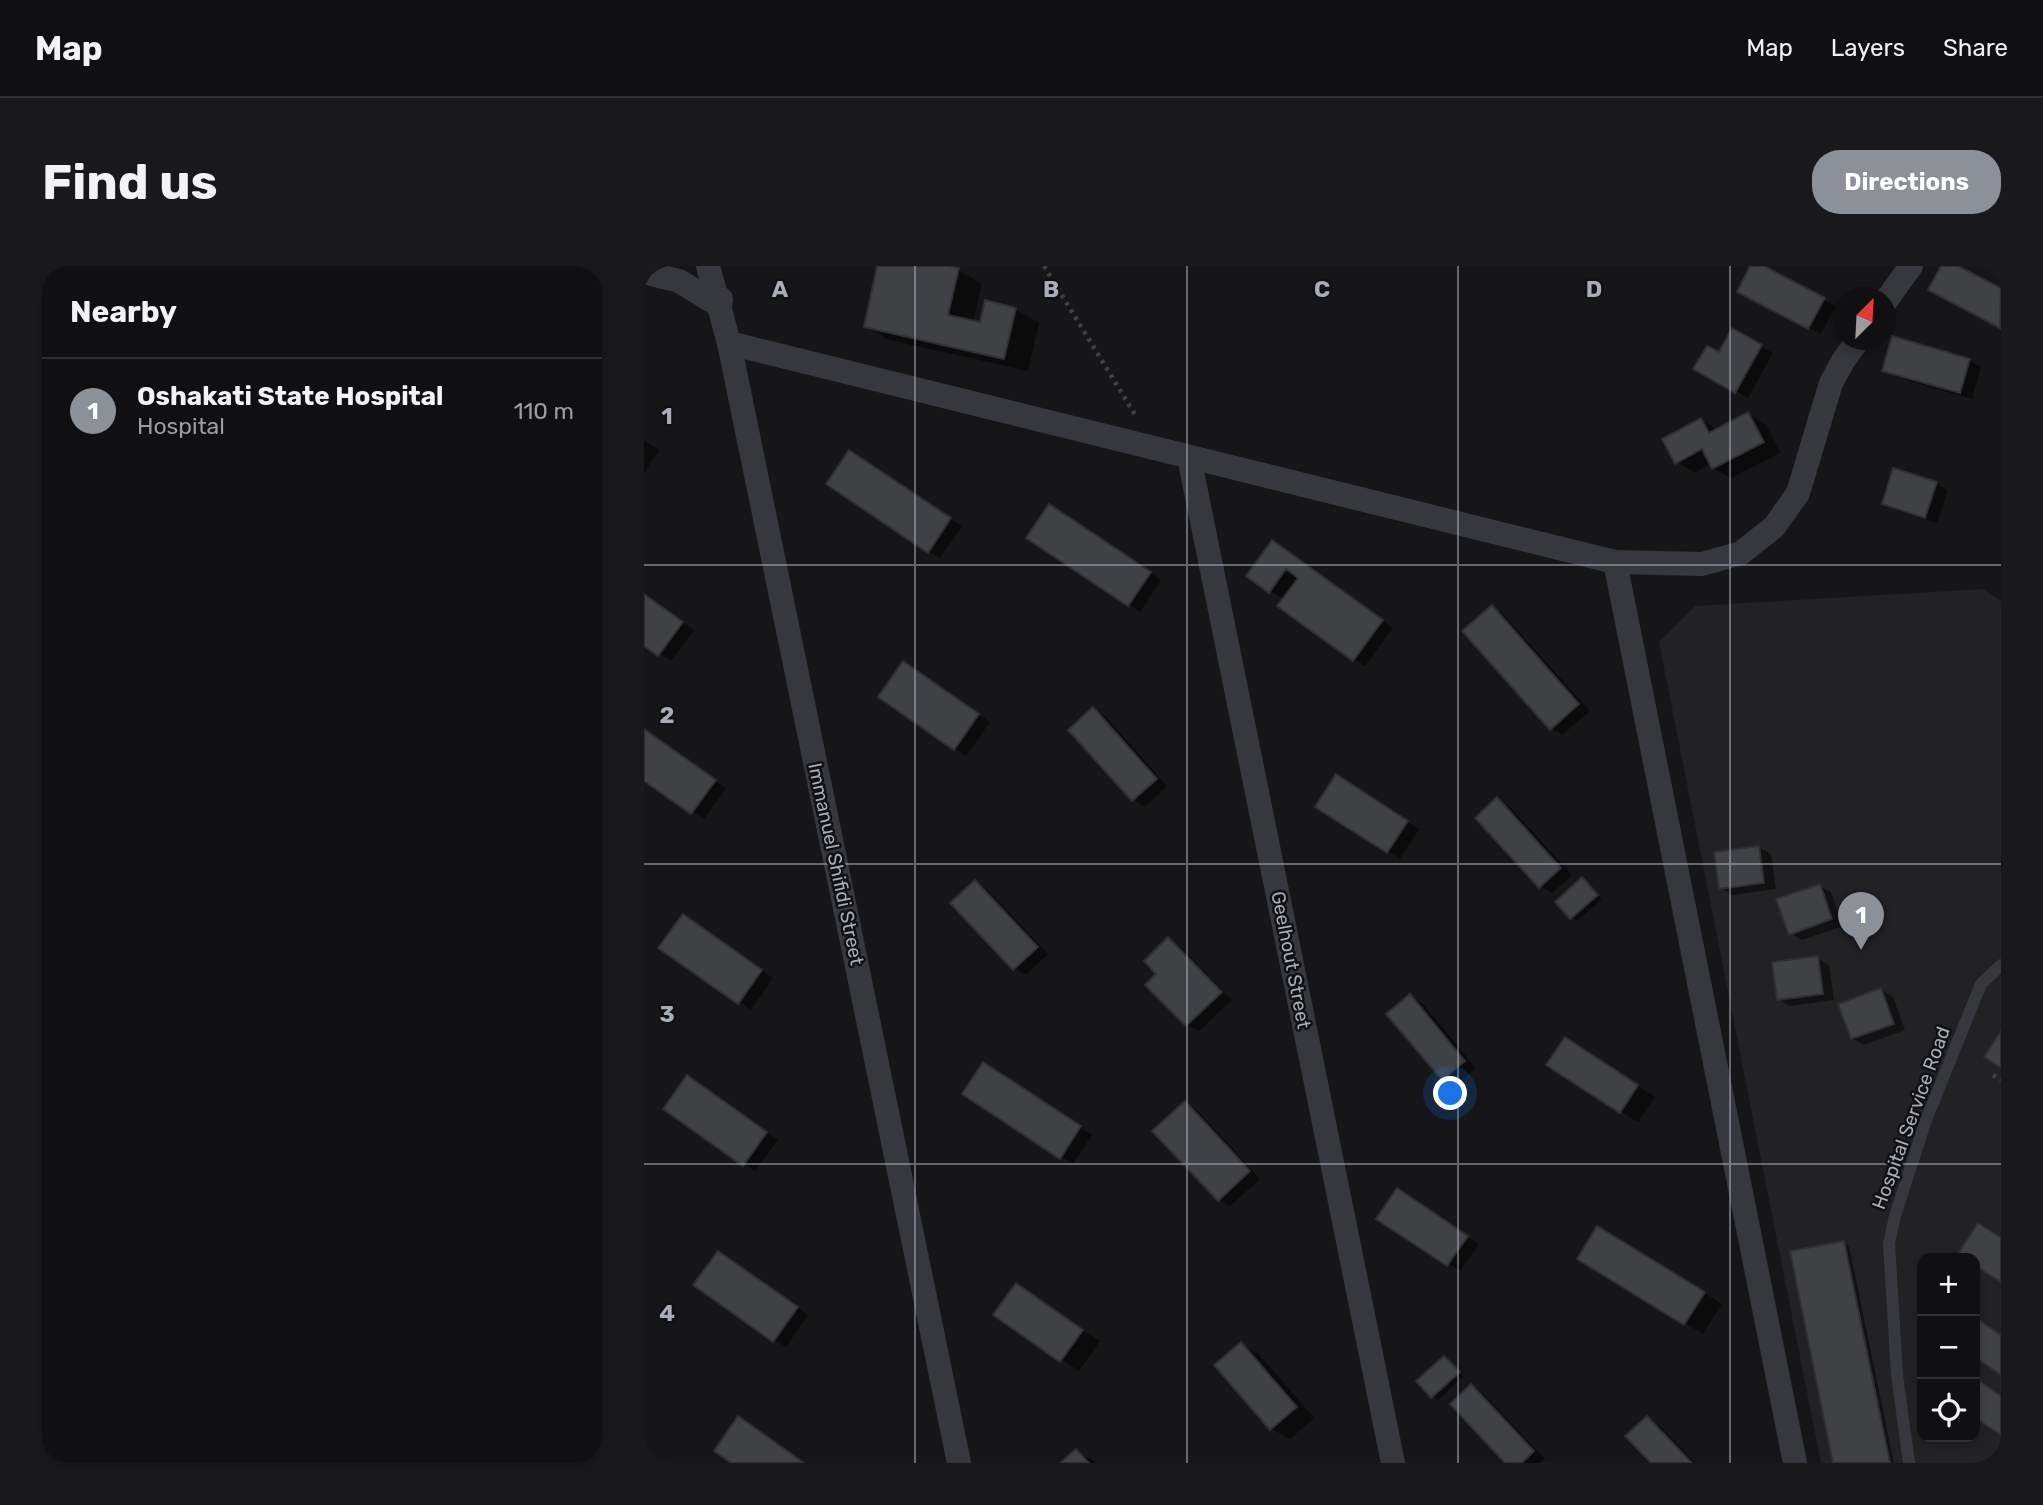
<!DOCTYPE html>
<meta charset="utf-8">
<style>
:root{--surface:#101012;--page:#19191b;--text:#f1f3f6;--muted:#9c9d9f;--line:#303032;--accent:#8c9099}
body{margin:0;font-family:Rubik,sans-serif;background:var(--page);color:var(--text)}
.controls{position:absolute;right:21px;bottom:21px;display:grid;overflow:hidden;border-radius:14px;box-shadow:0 4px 10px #0003}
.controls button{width:63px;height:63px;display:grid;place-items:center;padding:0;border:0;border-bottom:2px solid var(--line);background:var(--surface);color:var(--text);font:35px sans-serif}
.compass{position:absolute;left:1189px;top:21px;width:63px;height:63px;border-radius:50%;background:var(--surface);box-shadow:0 4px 10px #0003;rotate:24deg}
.you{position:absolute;left:807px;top:828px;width:24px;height:24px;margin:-18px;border:5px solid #fff;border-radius:50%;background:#1a73e8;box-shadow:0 0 0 10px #1a73e833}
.badge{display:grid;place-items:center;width:46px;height:46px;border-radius:50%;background:var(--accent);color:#fff;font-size:23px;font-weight:700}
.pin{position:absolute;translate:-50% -58px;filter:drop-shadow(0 2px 4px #0008)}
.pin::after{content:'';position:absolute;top:37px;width:24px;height:21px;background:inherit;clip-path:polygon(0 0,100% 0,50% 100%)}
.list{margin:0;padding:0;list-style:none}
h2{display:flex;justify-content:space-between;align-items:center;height:91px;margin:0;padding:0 28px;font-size:30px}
h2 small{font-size:23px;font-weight:400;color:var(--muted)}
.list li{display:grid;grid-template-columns:46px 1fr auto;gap:21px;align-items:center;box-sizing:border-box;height:105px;padding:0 28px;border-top:2px solid var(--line)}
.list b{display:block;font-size:26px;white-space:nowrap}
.list p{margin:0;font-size:23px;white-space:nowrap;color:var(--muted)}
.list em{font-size:23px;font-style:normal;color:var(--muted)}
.icon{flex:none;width:38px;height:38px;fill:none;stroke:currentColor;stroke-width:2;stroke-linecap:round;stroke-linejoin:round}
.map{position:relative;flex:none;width:1357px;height:1197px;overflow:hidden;border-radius:28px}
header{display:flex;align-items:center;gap:42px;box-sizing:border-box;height:98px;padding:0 35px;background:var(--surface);border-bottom:2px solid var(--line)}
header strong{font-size:33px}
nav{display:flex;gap:38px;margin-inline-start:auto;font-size:24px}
.intro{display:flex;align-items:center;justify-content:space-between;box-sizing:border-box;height:168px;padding:0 42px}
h1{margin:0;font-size:49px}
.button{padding:18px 32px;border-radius:28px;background:var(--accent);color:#fff;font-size:24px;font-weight:700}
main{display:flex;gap:42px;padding:0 42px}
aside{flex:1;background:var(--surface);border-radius:28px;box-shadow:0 4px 10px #0003}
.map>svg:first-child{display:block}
</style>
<header>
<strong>Map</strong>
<nav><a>Map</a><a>Layers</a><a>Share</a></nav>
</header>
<div class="intro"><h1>Find us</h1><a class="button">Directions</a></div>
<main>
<aside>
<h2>Nearby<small></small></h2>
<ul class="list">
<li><span class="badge">1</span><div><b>Oshakati State Hospital</b><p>Hospital</p></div><em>110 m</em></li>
</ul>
</aside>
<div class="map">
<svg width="1357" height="1197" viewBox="0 0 1357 1197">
<rect width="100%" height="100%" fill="#161618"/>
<path fill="#222225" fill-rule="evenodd" d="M1339 323 1357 335V1197H1177L1015 376 1051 340ZM1278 992H1331V1171H1278Z"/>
<g fill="#0007">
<polygon points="235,0 297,0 314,4 338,18 329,56 337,58 371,43 395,57 384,105 245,74 222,60"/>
<polygon points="1108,0 1117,0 1192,40 1177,68 1107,32"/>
<polygon points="1089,65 1129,87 1104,132 1052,103 1076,89"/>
<polygon points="1325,94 1337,101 1328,133 1252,111 1240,104"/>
<polygon points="1104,148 1122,159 1137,187 1087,212 1069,202 1067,198 1051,207 1033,196 1057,154 1074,164"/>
<polygon points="0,174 15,184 0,207"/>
<polygon points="217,193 318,260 296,292 284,285"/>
<polygon points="1292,217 1304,224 1293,257 1251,244 1240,237"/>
<polygon points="417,247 517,314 496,346 384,272"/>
<polygon points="640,283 749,362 721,400 710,393 640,333 626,325"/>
<polygon points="0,328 50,364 27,395 0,378"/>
<polygon points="848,341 859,348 946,445 918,469 907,462"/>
<polygon points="272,404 346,456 322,490 311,483"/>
<polygon points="449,444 461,450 523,520 501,541 489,534"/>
<polygon points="0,464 82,522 60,553 0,513"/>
<polygon points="704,517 775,563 756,593 673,540"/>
<polygon points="853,533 865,540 928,609 908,627 896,620"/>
<polygon points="1115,581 1127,588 1132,623 1088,629 1076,622"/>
<polygon points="938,613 958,633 933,655 913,636"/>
<polygon points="331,616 343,623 404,688 382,709 370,702"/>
<polygon points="1175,620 1187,626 1199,660 1158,674 1146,667"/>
<polygon points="51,657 129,712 107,744 16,681"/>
<polygon points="525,673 536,680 588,734 555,765 543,759"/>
<polygon points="1173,692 1185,699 1190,734 1146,740 1134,733"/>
<polygon points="1237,724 1249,731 1261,764 1220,779 1208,772"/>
<polygon points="766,730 778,737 832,802 811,820 799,813"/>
<polygon points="939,783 1011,831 994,856 977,846"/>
<polygon points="351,805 448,869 429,898 321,828"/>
<polygon points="44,811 134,874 111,905 100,898"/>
<polygon points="541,837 553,844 616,913 586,940 575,934"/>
<polygon points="765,931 835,978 816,1005 735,952"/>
<polygon points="972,972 1078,1038 1059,1068 935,992"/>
<polygon points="1200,977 1205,980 1250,1197 1191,1197"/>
<polygon points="86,994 164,1049 142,1081 130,1074"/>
<polygon points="372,1019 456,1075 435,1105 352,1049"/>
<polygon points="597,1078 615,1088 670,1152 646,1173 628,1163"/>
<polygon points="801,1092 820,1110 794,1134 774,1115"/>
<polygon points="827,1120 839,1127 901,1193 896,1197 863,1197"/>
<polygon points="1003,1152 1015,1159 1051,1197 1010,1197"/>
<polygon points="0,1185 7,1190 1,1197 0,1197"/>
<polygon points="432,1185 450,1195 451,1197 419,1197"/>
</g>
<g fill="#404145" stroke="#303034" stroke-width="2">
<polygon points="233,0 304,0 315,2 304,49 336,56 341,34 372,42 360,93 220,61"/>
<polygon points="1106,0 1120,0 1181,32 1164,63 1093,26"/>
<polygon points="1297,0 1314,0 1357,22 1356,62 1284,24"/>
<polygon points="1088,62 1118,79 1091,127 1049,103 1063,80 1075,86"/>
<polygon points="1248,70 1326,93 1316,127 1238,105"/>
<polygon points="1104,146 1120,176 1068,203 1058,183 1031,198 1018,173 1057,152 1065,167"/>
<polygon points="205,184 307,252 284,287 182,218"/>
<polygon points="1249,202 1293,216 1281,252 1238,238"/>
<polygon points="405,238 507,306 484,340 382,272"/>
<polygon points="628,274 739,354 709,395 633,340 654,312 642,303 625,327 602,310"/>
<polygon points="0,328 39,356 14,390 0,380"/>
<polygon points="848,339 935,438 906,464 818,365"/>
<polygon points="259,395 335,448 310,484 234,431"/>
<polygon points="449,441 513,513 488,535 424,464"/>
<polygon points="0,463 72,514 47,548 0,515"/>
<polygon points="692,508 764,555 743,587 671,541"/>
<polygon points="853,531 917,602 895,622 831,552"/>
<polygon points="1115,580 1120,617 1075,623 1070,586"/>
<polygon points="938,611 954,629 926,653 911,636"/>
<polygon points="331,614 394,681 369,704 306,637"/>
<polygon points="1176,618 1188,653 1145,669 1132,633"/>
<polygon points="39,648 118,704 94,738 14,682"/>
<polygon points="524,671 578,726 542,760 501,719 512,708 500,695"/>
<polygon points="1174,690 1179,728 1133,734 1128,696"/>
<polygon points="1237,722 1250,758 1207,773 1194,738"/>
<polygon points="766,728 821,795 798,814 742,748"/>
<polygon points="1357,765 1357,802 1340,791"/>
<polygon points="921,771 994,819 976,847 902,799"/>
<polygon points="339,796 437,860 416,893 318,828"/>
<polygon points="43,809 123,866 99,900 19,843"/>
<polygon points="541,835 606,905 574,935 508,865"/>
<polygon points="753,922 824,970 803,1000 732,953"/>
<polygon points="1334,957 1357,972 1357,1016 1331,1000 1331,992 1319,992 1313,989"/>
<polygon points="953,960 1061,1026 1040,1059 933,993"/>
<polygon points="1200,975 1246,1197 1189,1197 1146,985"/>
<polygon points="74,985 154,1041 129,1076 49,1019"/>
<polygon points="372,1017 439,1064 416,1096 349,1049"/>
<polygon points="1333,1053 1357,1069 1357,1109 1331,1091 1331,1056"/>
<polygon points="597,1076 653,1141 626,1164 570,1099"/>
<polygon points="800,1090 816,1106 787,1132 772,1115"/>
<polygon points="1331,1112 1357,1130 1357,1169 1331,1152"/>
<polygon points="827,1118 890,1185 878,1197 861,1197 806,1138"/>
<polygon points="94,1150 160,1197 87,1197 70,1185"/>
<polygon points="1003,1150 1048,1197 1007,1197 981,1170"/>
<polygon points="432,1183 445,1197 416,1197"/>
</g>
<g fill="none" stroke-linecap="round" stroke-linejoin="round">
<g stroke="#3d3f44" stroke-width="4.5" stroke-dasharray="3.5 5" stroke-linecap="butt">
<polyline points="400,0 493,152"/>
<polyline points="1349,809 1357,814"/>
</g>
<polyline stroke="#37383d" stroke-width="12" points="1265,1197 1253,1109 1245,977 1251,950 1282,854 1337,718 1357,699"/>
<g stroke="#37383d" stroke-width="24">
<polyline points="64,0 85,77 315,1197"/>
<polyline points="0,6 35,15 76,40 77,33"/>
<polyline points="1241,36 1267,0"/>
<polyline points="85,77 971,296 1058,298 1097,287 1130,261 1154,227 1187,117 1199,95 1214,74"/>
<polyline points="545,191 749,1197"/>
<polyline points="971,296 1151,1197"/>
</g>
</g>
<path fill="none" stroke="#a8adb8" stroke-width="2" stroke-opacity="0.55" d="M271 0V1197M543 0V1197M814 0V1197M1086 0V1197M0 299H1357M0 598H1357M0 898H1357"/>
<g text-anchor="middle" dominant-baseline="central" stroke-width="5" stroke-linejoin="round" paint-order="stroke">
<g font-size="19" fill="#a8adb8" stroke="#111113">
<text transform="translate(192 598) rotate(78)">Immanuel Shifidi Street</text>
<text transform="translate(647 694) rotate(79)">Geelhout Street</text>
<text transform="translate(1267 852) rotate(-70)">Hospital Service Road</text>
</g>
</g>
<g font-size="23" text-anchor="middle" font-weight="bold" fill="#a8adb8" stroke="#111113" stroke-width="5" stroke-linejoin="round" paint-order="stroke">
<text x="136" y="31">A</text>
<text x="407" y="31">B</text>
<text x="678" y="31">C</text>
<text x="950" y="31">D</text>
<text x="23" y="158">1</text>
<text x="23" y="457">2</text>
<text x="23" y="756">3</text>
<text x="23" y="1055">4</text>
</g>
</svg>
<div class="controls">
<button>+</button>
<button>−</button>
<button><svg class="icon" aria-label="locate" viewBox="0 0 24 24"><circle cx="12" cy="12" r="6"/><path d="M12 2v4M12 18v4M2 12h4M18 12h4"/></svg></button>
</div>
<svg class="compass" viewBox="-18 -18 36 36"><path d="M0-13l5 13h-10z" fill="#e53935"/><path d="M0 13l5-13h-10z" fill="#9c9d9f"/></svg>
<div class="you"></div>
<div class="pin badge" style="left:1217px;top:684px">1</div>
</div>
</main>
